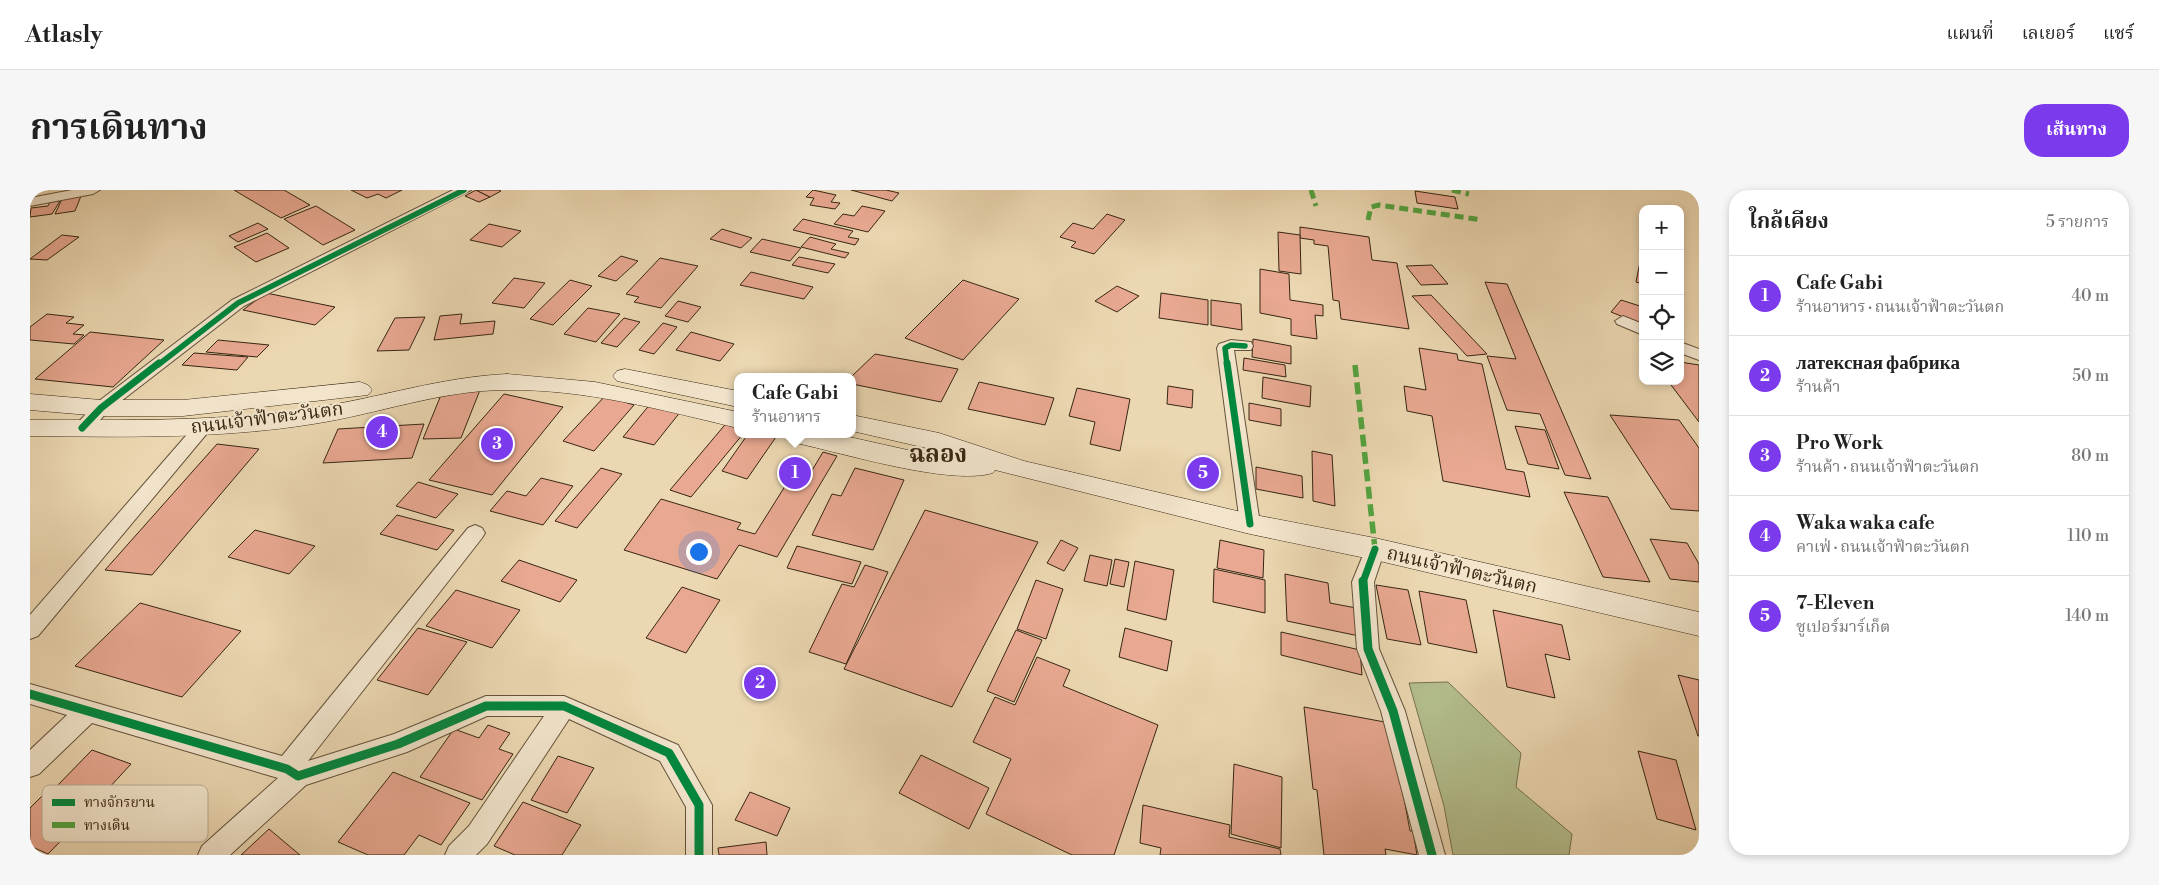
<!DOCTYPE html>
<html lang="th">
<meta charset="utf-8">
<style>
:root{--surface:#fff;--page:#f6f6f6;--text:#222;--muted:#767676;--line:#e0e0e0;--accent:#7c3aed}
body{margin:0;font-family:"Libre Bodoni","Noto Serif Thai",serif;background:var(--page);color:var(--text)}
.controls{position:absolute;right:15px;top:15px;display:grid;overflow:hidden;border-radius:10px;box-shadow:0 2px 8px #0003}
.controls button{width:45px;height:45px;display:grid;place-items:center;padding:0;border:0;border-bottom:1px solid var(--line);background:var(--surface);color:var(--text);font:25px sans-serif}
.you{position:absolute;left:668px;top:361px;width:18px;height:18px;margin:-12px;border:4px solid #fff;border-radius:50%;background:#1a73e8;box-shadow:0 0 0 8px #1a73e833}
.badge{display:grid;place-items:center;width:32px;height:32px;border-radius:50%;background:var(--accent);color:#fff;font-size:16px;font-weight:700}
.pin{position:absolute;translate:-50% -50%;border:2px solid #fff;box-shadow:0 1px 5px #0006}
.popup{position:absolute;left:704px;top:183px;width:122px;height:65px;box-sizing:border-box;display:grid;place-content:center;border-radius:10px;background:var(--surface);filter:drop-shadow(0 1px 4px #0005);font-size:16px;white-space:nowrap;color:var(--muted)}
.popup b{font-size:19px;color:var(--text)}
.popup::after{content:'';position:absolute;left:50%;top:100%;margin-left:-10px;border:10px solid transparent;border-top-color:var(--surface)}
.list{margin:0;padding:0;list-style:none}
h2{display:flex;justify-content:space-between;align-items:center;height:65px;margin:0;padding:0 20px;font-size:21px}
h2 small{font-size:16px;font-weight:400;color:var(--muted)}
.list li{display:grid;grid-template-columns:32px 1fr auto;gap:15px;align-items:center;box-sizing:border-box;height:80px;padding:0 20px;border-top:1px solid var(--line)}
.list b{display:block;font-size:19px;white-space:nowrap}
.list p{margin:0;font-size:16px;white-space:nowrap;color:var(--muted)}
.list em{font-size:16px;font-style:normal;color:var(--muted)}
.icon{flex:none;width:28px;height:28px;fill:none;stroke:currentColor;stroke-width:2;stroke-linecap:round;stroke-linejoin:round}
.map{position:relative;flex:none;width:1669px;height:665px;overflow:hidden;border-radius:20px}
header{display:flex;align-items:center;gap:30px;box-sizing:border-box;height:70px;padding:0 25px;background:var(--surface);border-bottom:1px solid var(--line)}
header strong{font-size:24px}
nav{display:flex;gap:28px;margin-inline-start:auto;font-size:18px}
.intro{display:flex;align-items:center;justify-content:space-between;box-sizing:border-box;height:120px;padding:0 30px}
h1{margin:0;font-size:35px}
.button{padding:12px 22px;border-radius:20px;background:var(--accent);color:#fff;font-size:18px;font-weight:700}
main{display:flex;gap:30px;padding:0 30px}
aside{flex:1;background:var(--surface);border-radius:20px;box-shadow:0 2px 8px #0003}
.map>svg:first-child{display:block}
</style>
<header>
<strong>Atlasly</strong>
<nav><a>แผนที่</a><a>เลเยอร์</a><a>แชร์</a></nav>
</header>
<div class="intro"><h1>การเดินทาง</h1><a class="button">เส้นทาง</a></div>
<main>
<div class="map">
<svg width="1669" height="665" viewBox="0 0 1669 665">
<rect width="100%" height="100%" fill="#ebd7b1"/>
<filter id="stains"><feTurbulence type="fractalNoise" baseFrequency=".004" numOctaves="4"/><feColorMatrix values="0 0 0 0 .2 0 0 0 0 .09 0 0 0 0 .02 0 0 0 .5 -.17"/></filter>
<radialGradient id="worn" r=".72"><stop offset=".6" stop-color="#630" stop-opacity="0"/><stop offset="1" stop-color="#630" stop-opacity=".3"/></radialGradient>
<polygon fill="#b4bf8e" stroke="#767250" points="1418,492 1491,563 1486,597 1542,644 1539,665 1423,665 1414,616 1379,493"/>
<g fill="#e8a891" stroke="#372612">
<polygon points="204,0 254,0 280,15 251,28"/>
<polygon points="321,0 372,0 356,8 348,4 337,8"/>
<polygon points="446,0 460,7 449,12 435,6"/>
<polygon points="446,0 469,0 471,1 460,7"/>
<polygon points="783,0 806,5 801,12 810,13 805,19 780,15 784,8 776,7"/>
<polygon points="821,0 856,0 869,3 862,11"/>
<polygon points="1385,1 1425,7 1428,19 1387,13"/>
<polygon points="51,6 45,21 25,24 32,9"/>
<polygon points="30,11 22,24 0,27 1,18 18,16 20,12"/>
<polygon points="286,16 325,40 293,55 254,29"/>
<polygon points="832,16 855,21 838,42 804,34 813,24 824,26"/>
<polygon points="1077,24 1095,30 1064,64 1041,57 1046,52 1030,47 1043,33 1063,39"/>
<polygon points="773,29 823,41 818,47 829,49 825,55 763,40"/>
<polygon points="228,33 238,39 208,52 199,46"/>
<polygon points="459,34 491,41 472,57 440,50"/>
<polygon points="1270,37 1339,47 1342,70 1367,73 1379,139 1311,129 1309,111 1303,110 1298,56 1284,54 1284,50 1270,48"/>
<polygon points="692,39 722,48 711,58 680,49"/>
<polygon points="1248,42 1270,45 1271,84 1249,81"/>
<polygon points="237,43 259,58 226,72 204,57"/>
<polygon points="32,45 49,47 17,70 0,69"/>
<polygon points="780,47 806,54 801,59 819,63 815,68 771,57"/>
<polygon points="732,49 771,58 760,71 720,62"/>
<polygon points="591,66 608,71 586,91 568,86"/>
<polygon points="769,67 805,74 798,83 762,75"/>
<polygon points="1611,67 1613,67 1613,94 1606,92"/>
<polygon points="630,68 668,76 631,118 604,112 609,107 596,104"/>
<polygon points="1402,75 1418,94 1391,95 1376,76"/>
<polygon points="1230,79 1259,84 1260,110 1293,115 1293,126 1285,125 1287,149 1261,145 1261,129 1230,123"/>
<polygon points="721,82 783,97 774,109 710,95"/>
<polygon points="484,88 515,93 494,118 462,113"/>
<polygon points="540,90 562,96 523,135 500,129"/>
<polygon points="933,90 989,109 933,170 875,148"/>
<polygon points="1455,92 1477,94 1561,289 1535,285 1510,224 1477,220 1457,166 1486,169"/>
<polygon points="1087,96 1109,106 1087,122 1065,111"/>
<polygon points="236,103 305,117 285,135 213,120"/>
<polygon points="1131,103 1178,110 1178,135 1129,128"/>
<polygon points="1401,105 1457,164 1437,166 1382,106"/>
<polygon points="1181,110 1211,114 1212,140 1181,135"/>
<polygon points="1591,110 1613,117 1613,135 1581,122"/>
<polygon points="648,111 671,117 658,132 635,126"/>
<polygon points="558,118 590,124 566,152 534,144"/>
<polygon points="17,124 44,127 36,133 54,135 43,144 54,145 44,154 0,150 0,137"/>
<polygon points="432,124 430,134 465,131 463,144 404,150 410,126"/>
<polygon points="395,127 379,160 347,161 365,128"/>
<polygon points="594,128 610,132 587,157 571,153"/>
<polygon points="633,133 647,137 624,164 609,160"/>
<polygon points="60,142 134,150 83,197 5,189"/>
<polygon points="661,142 704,154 690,171 646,160"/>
<polygon points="1223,149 1261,156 1261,174 1222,167"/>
<polygon points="188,150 239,155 227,167 176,162"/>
<polygon points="1389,158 1427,164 1428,170 1452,174 1476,279 1494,282 1500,307 1413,291 1402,226 1377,221 1374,196 1396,200"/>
<polygon points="164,163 218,167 207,180 152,175"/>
<polygon points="845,164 928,179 911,212 822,194 821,187"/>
<polygon points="1214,168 1255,175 1256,187 1213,180"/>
<polygon points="1650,172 1669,175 1669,232 1638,191 1650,191"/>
<polygon points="1233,187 1281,196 1280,217 1232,208"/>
<polygon points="949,192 1024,208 1015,235 938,219"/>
<polygon points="1138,196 1163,200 1162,218 1137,214"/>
<polygon points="1047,198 1100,209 1090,261 1060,254 1065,232 1039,226"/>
<polygon points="413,200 450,200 431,248 393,249"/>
<polygon points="474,204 533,217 462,305 399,290"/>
<polygon points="575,206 604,215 564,261 533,251"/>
<polygon points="621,213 651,221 624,255 593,247"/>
<polygon points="1219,213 1251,219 1251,236 1219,230"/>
<polygon points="1580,225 1649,230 1669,258 1669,321 1641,319"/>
<polygon points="699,230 708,233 708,244 713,244 661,307 640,300"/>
<polygon points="394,234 382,268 293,273 308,239"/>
<polygon points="1485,236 1515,240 1529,279 1498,274"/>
<polygon points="718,244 746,247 717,289 692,281"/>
<polygon points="187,254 229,259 122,385 75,380"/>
<polygon points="1282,261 1302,265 1305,316 1283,311"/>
<polygon points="793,262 807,266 747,367 709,355 687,389 594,360 631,309 711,333 707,339 725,344 757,293 772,297"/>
<polygon points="1226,277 1272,286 1273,308 1226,299"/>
<polygon points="571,278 592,284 547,338 525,331"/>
<polygon points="825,278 874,290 843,360 782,345 802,304 811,306"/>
<polygon points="511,288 543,296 513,335 460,321 477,301 496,306"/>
<polygon points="388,292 428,304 406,328 366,316"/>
<polygon points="1534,302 1578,307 1620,392 1573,387"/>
<polygon points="895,320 1008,352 922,517 814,479"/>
<polygon points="367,325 424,340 407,360 350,344"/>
<polygon points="225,340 285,356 259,384 198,367"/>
<polygon points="1620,349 1657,353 1669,374 1669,392 1640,389"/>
<polygon points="1031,350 1048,358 1034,381 1017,373"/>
<polygon points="1190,350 1234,360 1233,388 1187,378"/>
<polygon points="767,356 831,372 822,394 757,378"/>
<polygon points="1060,365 1082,370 1077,396 1054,391"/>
<polygon points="1085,369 1099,372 1094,397 1080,394"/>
<polygon points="489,370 547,390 530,412 471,391"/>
<polygon points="1105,371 1144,380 1136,430 1097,420"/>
<polygon points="835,375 858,382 816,474 779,462 812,394 824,397"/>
<polygon points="1184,379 1235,390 1235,423 1183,412"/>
<polygon points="1255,384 1298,393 1300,413 1326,418 1329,446 1257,431"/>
<polygon points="1006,390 1033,399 1016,449 987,439"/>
<polygon points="1346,395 1378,400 1391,455 1357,449"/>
<polygon points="652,397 690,410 656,463 616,448"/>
<polygon points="426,400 490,420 462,458 396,436"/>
<polygon points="1389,401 1436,410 1447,463 1398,453"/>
<polygon points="110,413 211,441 152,507 45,476"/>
<polygon points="1463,420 1532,435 1540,470 1515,464 1525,508 1477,497"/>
<polygon points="388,438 437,452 398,505 347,490"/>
<polygon points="1095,438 1142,451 1137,481 1089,467"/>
<polygon points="986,440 1012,450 984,512 957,501"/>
<polygon points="1251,442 1330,460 1332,485 1251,465"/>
<polygon points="1007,467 1040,480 1033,496 1128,535 1084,665 1042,665 956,624 981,569 943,552 965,507 985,515"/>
<polygon points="1648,485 1669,490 1669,546 1668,546"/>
<polygon points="1274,517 1360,533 1380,641 1383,641 1387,665 1355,659 1356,665 1294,665 1287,600 1283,599"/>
<polygon points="458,535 480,543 469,559 483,564 452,610 390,587 424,539 449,548"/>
<polygon points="62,560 101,574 66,612 26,597"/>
<polygon points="1608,561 1646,570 1666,640 1627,629"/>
<polygon points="891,565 959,598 939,639 869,603"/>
<polygon points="528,566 564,578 537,623 501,610"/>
<polygon points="1204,574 1252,587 1251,658 1201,644"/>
<polygon points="363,582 440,613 411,655 389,645 374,665 338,665 308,652"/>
<polygon points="720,602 760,618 747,646 705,630"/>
<polygon points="15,603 59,622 18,664 0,656 0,618"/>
<polygon points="493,612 551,635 532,665 485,665 464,656"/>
<polygon points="1113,615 1200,635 1199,647 1250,659 1251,665 1130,665 1131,658 1110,653"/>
<polygon points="239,639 270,665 211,665"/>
<polygon points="736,652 737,665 689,665 688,658"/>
</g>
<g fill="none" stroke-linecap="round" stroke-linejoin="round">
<defs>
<g id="street">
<polygon points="42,0 70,0 63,4 0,16 0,8"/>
<path d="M423 0H441L214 116 77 222C68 232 60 246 46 242L43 238 65 214 202 110Z"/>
<polygon points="1593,126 1613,134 1613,145 1587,134 1585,131"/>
<polygon points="1201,150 1221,152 1223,156 1221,160 1204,160 1230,334 1227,339 1220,341 1213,339 1210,334 1187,158 1189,154"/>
<polygon points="1650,152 1669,159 1669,170 1650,163"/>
<polygon points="173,231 179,233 182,237 179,241 8,446 0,449 0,425 167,233"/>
<polygon points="445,335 452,338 455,343 452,348 278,571 364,544 456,506 534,506 648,555 682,615 682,665 656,665 656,617 630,571 539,529 457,654 446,665 415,665 419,656 439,636 514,526 457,526 377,562 276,595 200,665 168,665 172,656 248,588 62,533 9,584 0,587 0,560 37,525 0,514 0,494 252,566 438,338"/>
<polygon points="1345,351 1352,353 1355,359 1344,392 1349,459 1375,521 1415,665 1389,665 1351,521 1327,459 1322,392 1338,353"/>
</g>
<g id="secondary">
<polygon points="595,179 708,201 708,217 587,191 583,186 587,181"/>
<path d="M477 184 565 192 708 222V238C632 220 555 199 477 200 411 200 348 224 283 234 190 249 94 247 0 246V230C94 230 190 232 283 218 349 208 411 187 477 184Z"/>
<polygon points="330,192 338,195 342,200 338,205 153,226 71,226 0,220 0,204 71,210 153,210"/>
<path d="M822 225 909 243 994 271 1220 324 1345 348 1669 422V446L1345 370 1220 344 965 280 963 283C920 296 813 263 766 253L757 250 754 244H806L900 265 924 266 905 260 822 241Z"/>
</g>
</defs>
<use href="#street" stroke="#64523a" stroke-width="2"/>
<use href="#secondary" stroke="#372612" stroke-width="1"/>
<use href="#street" fill="#f2e5cc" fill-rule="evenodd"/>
<use href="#secondary" fill="#f2e5cc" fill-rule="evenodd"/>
<g stroke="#53a33f" stroke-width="5" stroke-dasharray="9 5" stroke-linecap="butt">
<polyline points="1281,0 1286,16"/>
<polyline points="1422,0 1439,4"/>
<polyline points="1338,30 1341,17 1349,15 1452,30"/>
</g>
<polyline stroke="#53a33f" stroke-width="5.5" stroke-dasharray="12 5.5" stroke-linecap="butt" points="1325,175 1345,359"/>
<defs>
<g id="cycleway-far2">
<polyline points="128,175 208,113 434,0"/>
<polyline points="1197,175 1195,158 1201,155 1215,156"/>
</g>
<g id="cycleway-far1">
<polyline points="1197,173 1220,334"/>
<polyline points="52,238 71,218 129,173"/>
<polyline points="1333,392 1345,359"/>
</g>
<g id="cycleway">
<polyline points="1333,391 1338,459 1363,521 1402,665"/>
<polyline points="0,504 257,579 268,586 368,554 456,516 534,516 639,563 669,615 669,665"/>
</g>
</defs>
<use href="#cycleway-far2" stroke="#f2e5cc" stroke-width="8"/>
<use href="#cycleway-far1" stroke="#f2e5cc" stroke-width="10"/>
<use href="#cycleway" stroke="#f2e5cc" stroke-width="12"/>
<use href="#cycleway-far2" stroke="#00873e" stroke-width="5.5"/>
<use href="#cycleway-far1" stroke="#00873e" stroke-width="7"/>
<use href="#cycleway" stroke="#00873e" stroke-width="9"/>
</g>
<g text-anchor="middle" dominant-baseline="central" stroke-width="4.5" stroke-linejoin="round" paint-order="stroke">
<g font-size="19" fill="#372612" stroke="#f2e5cc">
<text transform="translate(237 228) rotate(-7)">ถนนเจ้าฟ้าตะวันตก</text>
<text transform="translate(1432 380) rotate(13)">ถนนเจ้าฟ้าตะวันตก</text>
</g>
<g font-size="24" font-weight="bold" fill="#372612" stroke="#f2e5cc">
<text x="908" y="265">ฉลอง</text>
</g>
</g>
<rect x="12" y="595" width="166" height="57" rx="8" fill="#f2e5cc" stroke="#baac94" stroke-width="1"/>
<rect x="22" y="609" width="23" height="7" fill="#00873e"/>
<rect x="22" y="632" width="23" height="6" fill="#53a33f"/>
<g font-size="14" fill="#372612">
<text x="54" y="617">ทางจักรยาน</text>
<text x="54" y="640">ทางเดิน</text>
</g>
<rect width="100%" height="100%" filter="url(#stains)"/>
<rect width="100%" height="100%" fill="url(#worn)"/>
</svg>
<div class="controls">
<button>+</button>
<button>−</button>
<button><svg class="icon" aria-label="locate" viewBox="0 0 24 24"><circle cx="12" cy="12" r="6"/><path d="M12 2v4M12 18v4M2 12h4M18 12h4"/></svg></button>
<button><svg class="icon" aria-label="layers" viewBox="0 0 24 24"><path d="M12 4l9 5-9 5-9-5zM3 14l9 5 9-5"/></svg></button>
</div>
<div class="you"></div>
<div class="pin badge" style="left:765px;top:283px">1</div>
<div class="popup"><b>Cafe Gabi</b>ร้านอาหาร</div>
<div class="pin badge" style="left:730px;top:493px">2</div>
<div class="pin badge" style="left:467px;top:254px">3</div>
<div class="pin badge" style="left:352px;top:242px">4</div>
<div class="pin badge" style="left:1173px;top:283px">5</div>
</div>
<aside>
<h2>ใกล้เคียง<small>5 รายการ</small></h2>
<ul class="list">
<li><span class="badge">1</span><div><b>Cafe Gabi</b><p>ร้านอาหาร · ถนนเจ้าฟ้าตะวันตก</p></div><em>40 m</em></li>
<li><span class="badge">2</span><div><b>латексная фабрика</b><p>ร้านค้า</p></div><em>50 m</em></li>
<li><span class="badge">3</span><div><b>Pro Work</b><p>ร้านค้า · ถนนเจ้าฟ้าตะวันตก</p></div><em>80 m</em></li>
<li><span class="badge">4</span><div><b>Waka waka cafe</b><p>คาเฟ่ · ถนนเจ้าฟ้าตะวันตก</p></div><em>110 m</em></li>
<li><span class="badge">5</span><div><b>7-Eleven</b><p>ซูเปอร์มาร์เก็ต</p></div><em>140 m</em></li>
</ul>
</aside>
</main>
